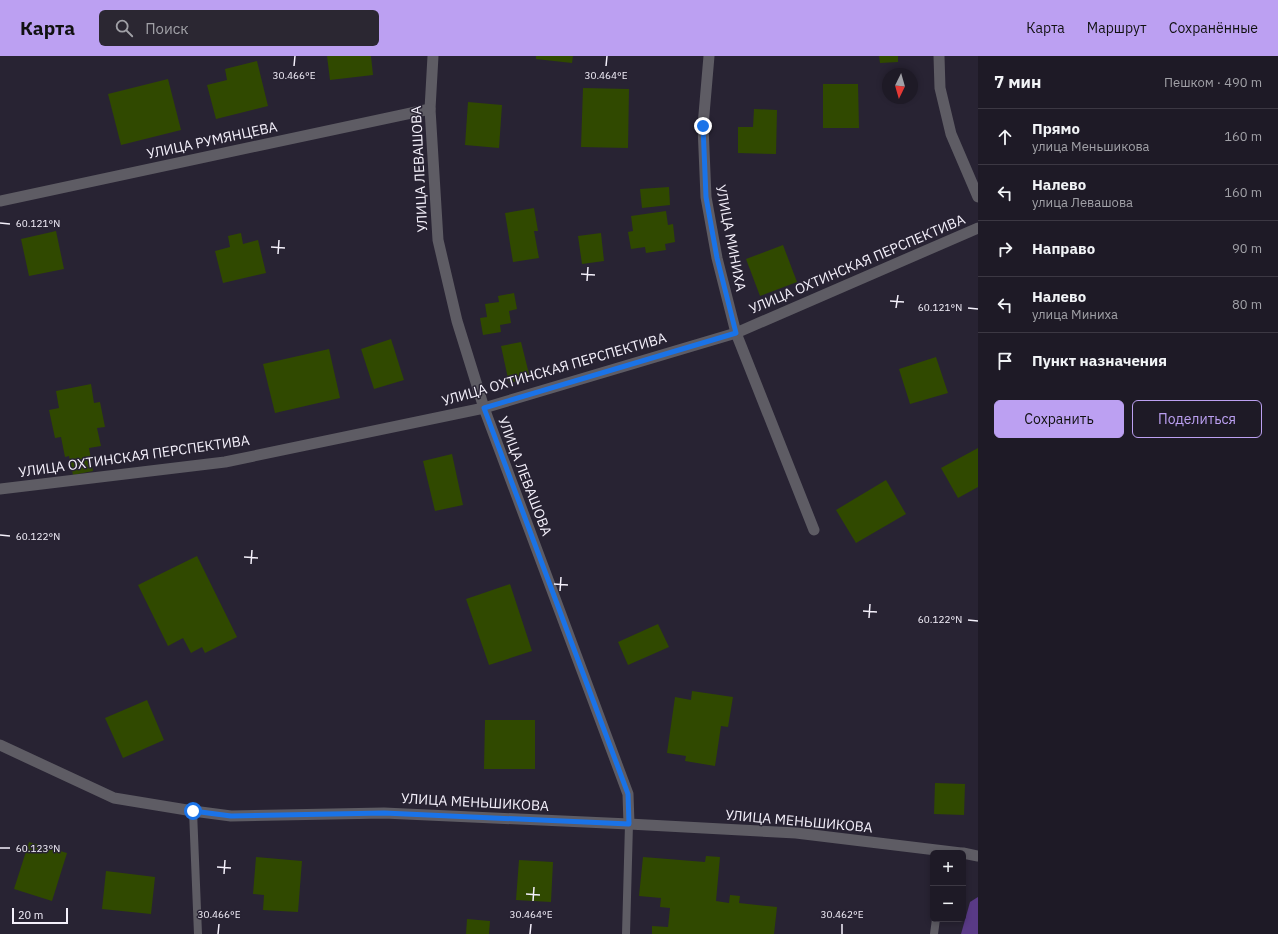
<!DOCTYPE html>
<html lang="ru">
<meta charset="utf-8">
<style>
:root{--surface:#1e1a26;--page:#2b2732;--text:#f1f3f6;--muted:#a1a1a7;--line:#3c3843;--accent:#bca0f2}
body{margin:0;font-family:"IBM Plex Sans",sans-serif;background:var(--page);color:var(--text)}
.controls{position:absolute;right:12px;bottom:12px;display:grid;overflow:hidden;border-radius:6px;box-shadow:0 2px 6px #0003}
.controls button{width:36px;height:36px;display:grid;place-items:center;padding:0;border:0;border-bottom:1px solid var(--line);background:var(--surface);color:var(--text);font:20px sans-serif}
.compass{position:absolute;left:882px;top:12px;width:36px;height:36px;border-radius:50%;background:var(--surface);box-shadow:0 2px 6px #0003;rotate:185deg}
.scale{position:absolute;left:12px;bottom:10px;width:56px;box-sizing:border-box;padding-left:4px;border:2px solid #f4f0fb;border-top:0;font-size:11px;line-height:14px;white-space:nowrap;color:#f4f0fb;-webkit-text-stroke:3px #282333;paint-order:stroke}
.stop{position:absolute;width:12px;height:12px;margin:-9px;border:3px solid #1a73e8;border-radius:50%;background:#fff}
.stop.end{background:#1a73e8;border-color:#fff;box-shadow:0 1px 4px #0008}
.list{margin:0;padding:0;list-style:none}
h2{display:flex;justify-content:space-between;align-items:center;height:52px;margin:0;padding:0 16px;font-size:17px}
h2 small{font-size:13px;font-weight:400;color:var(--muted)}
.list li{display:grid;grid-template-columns:26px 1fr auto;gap:12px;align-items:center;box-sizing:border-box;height:56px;padding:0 16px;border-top:1px solid var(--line)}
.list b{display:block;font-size:15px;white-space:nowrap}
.list p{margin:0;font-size:13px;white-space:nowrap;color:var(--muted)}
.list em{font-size:13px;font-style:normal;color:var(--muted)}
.actions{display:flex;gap:8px;padding:12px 16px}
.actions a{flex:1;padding:9px 0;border:1px solid var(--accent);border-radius:6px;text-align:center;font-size:14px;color:var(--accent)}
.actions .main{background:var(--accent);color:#111}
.icon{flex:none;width:22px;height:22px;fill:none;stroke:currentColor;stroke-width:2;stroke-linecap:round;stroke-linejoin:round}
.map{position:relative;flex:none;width:978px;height:878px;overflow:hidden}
header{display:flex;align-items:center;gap:24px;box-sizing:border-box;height:56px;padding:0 20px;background:var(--accent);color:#111}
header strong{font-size:19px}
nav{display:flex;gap:22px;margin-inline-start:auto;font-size:14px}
.search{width:280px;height:36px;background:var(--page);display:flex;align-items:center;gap:10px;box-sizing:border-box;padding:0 14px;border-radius:6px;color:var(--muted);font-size:15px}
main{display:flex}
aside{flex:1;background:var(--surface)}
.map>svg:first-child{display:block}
</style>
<header>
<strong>Карта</strong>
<div class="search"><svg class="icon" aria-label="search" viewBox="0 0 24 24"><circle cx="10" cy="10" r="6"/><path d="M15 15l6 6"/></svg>Поиск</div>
<nav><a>Карта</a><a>Маршрут</a><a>Сохранённые</a></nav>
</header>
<main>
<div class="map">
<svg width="978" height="878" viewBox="0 0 978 878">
<rect width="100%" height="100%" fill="#282333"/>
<polygon fill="#593a86" points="978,841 978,878 961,878 970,846"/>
<g fill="#304900">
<polygon points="327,0 371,0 373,19 330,24"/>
<polygon points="536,0 573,0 572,7 536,3"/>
<polygon points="879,0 898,0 898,6 880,7"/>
<polygon points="257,5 268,50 216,63 207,29 227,24 225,13"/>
<polygon points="168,23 181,74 121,89 108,38"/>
<polygon points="823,28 858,28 859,72 823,72"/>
<polygon points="583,32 629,33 628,92 581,91"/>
<polygon points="468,46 502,49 499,92 465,89"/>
<polygon points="754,53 777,54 776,98 738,97 738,71 753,71"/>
<polygon points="669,131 670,149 642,152 640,133"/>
<polygon points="534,152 538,175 534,175 539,202 513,206 505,157"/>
<polygon points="666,155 668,169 673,168 675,186 665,188 666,194 646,197 645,191 631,193 628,176 633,175 631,160"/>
<polygon points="56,175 64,213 29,220 21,183"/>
<polygon points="241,177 243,188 258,184 266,217 223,227 215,195 230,191 228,180"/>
<polygon points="601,177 604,205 582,208 578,180"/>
<polygon points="783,189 797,226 760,240 746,203"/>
<polygon points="514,237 517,253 509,255 511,267 500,269 501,276 483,279 480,262 487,261 485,248 499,246 498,240"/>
<polygon points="391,283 404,324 374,333 361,293"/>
<polygon points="521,286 530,322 509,327 501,290"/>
<polygon points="329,293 340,342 275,357 263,308"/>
<polygon points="936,301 948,337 910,348 899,313"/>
<polygon points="91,328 94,347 100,346 105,371 97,372 101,390 89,392 93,415 73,419 69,400 65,401 61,381 55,382 49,354 59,352 56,335"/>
<polygon points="978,392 978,431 958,442 941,412"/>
<polygon points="452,398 463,449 435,455 423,405"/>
<polygon points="886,424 906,458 856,487 836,454"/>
<polygon points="197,500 237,581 205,597 202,591 191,597 183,582 168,590 138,529"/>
<polygon points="510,528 532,595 489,609 466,543"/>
<polygon points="658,568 669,591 628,609 618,586"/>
<polygon points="692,635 733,641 728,671 721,670 715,710 685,705 686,700 667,697 675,641 691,644"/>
<polygon points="147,644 164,684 123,702 105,662"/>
<polygon points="485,664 535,664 535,713 484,713"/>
<polygon points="935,727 965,728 964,759 934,758"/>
<polygon points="29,786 67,797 52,845 14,833"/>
<polygon points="706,800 720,801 716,845 729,847 730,839 740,840 739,847 777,851 774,878 652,878 652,870 668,871 670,852 660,851 661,842 639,840 643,801 705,806"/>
<polygon points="256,801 302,805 298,856 263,854 264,839 253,838"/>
<polygon points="519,804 553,806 551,846 516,844"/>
<polygon points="106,815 155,821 151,858 102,853"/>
<polygon points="467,863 490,865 489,878 466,878"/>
</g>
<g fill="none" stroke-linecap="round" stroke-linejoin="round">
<g stroke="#5e5c64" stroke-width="8">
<polyline points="193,755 198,878"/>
<polyline points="626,878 629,768"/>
<polyline points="934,878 936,863"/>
</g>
<g stroke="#5e5c64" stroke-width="11">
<polyline points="433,0 430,53 438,184 457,265 484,352 628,738 629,768"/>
<polyline points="709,0 703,70 706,141 717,202 736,277 814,474"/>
<polyline points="939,0 940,32 951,78 978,141"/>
<polyline points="0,145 430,53"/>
<polyline points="0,433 225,406 484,352 736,277 978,172"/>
<polyline points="0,689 114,742 193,755 231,760 384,757 629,768 796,777 961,797"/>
<polyline points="963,797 978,800"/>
</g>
</g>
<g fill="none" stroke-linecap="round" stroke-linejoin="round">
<polyline stroke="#1a73e8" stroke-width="5" points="193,755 231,760 384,757 629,768 628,738 484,352 736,277 717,202 706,141 703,70"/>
</g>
<path fill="none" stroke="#f4f0fb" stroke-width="1.5" d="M294 10 295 0M606 10 607 0M0 167 10 168M271 191 285 192M278 198 279 184M581 218 595 219M587 225 588 211M890 245 904 246M896 252 898 239M968 252 978 253M0 479 10 480M244 501 258 502M251 508 252 494M554 528 568 529M560 535 561 521M863 555 877 556M869 562 870 548M968 564 978 565M0 792H10M217 811 231 812M224 818 225 804M526 838 540 839M533 845 534 831M218 878 219 868M530 878 531 868M842 878V868"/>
<g text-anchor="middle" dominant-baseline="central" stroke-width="3" stroke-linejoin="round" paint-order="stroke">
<g font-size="14" fill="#f4f0fb" stroke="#282333">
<text transform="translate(212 84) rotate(-12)">УЛИЦА РУМЯНЦЕВА</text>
<text transform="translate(419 113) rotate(-93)">УЛИЦА ЛЕВАШОВА</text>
<text transform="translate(731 182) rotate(79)">УЛИЦА МИНИХА</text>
<text transform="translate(857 208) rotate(-23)">УЛИЦА ОХТИНСКАЯ ПЕРСПЕКТИВА</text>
<text transform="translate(554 313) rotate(-16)">УЛИЦА ОХТИНСКАЯ ПЕРСПЕКТИВА</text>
<text transform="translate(134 400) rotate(-8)">УЛИЦА ОХТИНСКАЯ ПЕРСПЕКТИВА</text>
<text transform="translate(525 420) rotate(69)">УЛИЦА ЛЕВАШОВА</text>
<text transform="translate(475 746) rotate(3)">УЛИЦА МЕНЬШИКОВА</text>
<text transform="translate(799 765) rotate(5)">УЛИЦА МЕНЬШИКОВА</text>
</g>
</g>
<g font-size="10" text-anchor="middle" fill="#f4f0fb" stroke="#282333" stroke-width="3" stroke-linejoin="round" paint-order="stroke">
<text x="294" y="23">30.466°E</text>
<text x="606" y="23">30.464°E</text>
<text x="38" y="171">60.121°N</text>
<text x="940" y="255">60.121°N</text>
<text x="38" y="484">60.122°N</text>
<text x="940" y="567">60.122°N</text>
<text x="38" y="796">60.123°N</text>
<text x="219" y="862">30.466°E</text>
<text x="531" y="862">30.464°E</text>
<text x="842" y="862">30.462°E</text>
</g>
</svg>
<div class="controls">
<button>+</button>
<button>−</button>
</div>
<svg class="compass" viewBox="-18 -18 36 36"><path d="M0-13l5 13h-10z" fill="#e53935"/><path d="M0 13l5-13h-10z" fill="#a1a1a7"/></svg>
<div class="scale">20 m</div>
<div class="stop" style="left:193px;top:755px"></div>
<div class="stop end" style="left:703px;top:70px"></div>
</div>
<aside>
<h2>7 мин<small>Пешком · 490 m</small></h2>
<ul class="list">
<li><svg class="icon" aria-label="ahead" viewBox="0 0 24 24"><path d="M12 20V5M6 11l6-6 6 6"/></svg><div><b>Прямо</b><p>улица Меньшикова</p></div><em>160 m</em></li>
<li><svg class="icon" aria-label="left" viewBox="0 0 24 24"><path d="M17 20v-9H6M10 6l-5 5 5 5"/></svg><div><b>Налево</b><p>улица Левашова</p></div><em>160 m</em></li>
<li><svg class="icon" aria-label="right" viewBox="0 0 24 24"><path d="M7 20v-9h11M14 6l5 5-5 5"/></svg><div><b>Направо</b></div><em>90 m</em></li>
<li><svg class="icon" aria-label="left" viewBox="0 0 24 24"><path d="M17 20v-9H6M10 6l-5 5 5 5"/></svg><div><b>Налево</b><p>улица Миниха</p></div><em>80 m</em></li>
<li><svg class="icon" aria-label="arrive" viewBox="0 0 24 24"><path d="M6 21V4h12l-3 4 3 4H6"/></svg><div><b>Пункт назначения</b></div></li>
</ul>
<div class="actions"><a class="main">Сохранить</a><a>Поделиться</a></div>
</aside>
</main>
